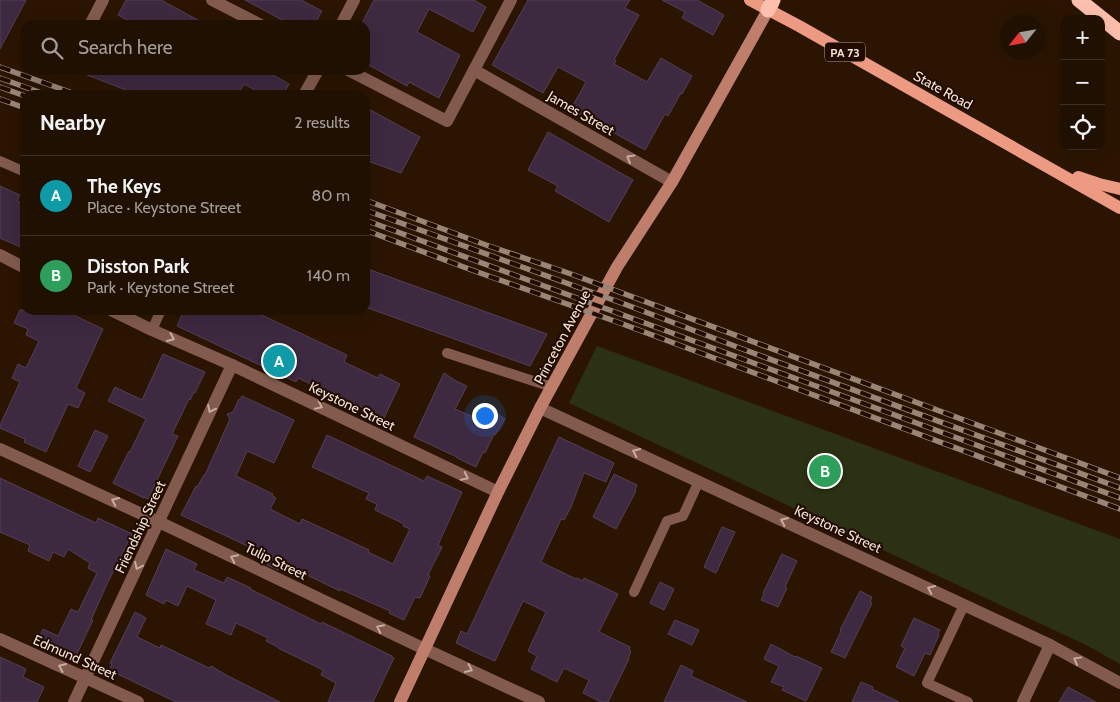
<!DOCTYPE html>
<meta charset="utf-8">
<style>
:root{--surface:#201002;--page:#28190c;--text:#f1f3f6;--muted:#a29d99;--line:#3d3024;--accent:#f29ab0}
body{margin:0;font-family:Cabin,sans-serif;background:var(--page);color:var(--text)}
.controls{position:absolute;right:15px;top:15px;display:grid;overflow:hidden;border-radius:10px;box-shadow:0 5px 20px #0002}
.controls button{width:45px;height:45px;display:grid;place-items:center;padding:0;border:0;border-bottom:1px solid var(--line);background:var(--surface);color:var(--text);font:25px sans-serif}
.compass{position:absolute;left:1000px;top:15px;width:45px;height:45px;border-radius:50%;background:var(--surface);box-shadow:0 5px 20px #0002;rotate:239deg}
.you{position:absolute;left:484px;top:415px;width:18px;height:18px;margin:-12px;border:4px solid #fff;border-radius:50%;background:#1a73e8;box-shadow:0 0 0 8px #1a73e833}
.badge{display:grid;place-items:center;width:32px;height:32px;border-radius:50%;background:var(--accent);color:#fff;font-size:16px;font-weight:700}
.pin{position:absolute;translate:-50% -50%;border:2px solid #fff;box-shadow:0 1px 5px #0006}
.list{margin:0;padding:0;list-style:none}
h2{display:flex;justify-content:space-between;align-items:center;height:65px;margin:0;padding:0 20px;font-size:21px}
h2 small{font-size:16px;font-weight:400;color:var(--muted)}
.list li{display:grid;grid-template-columns:32px 1fr auto;gap:15px;align-items:center;box-sizing:border-box;height:80px;padding:0 20px;border-top:1px solid var(--line)}
.list b{display:block;font-size:19px;white-space:nowrap}
.list p{margin:0;font-size:16px;white-space:nowrap;color:var(--muted)}
.list em{font-size:16px;font-style:normal;color:var(--muted)}
.icon{flex:none;width:28px;height:28px;fill:none;stroke:currentColor;stroke-width:2;stroke-linecap:round;stroke-linejoin:round}
.map{position:relative;flex:none;width:1120px;height:702px;overflow:hidden}
.search{position:absolute;background:var(--surface);box-shadow:0 5px 20px #0002;left:20px;top:20px;width:350px;height:55px;display:flex;align-items:center;gap:12px;box-sizing:border-box;padding:0 18px;border-radius:15px;color:var(--muted);font-size:19px}
.panel{position:absolute;background:var(--surface);box-shadow:0 5px 20px #0002;left:20px;top:90px;width:350px;height:225px;border-radius:15px}
.map>svg:first-child{display:block}
</style>
<div class="map">
<svg width="1120" height="702" viewBox="0 0 1120 702">
<rect width="100%" height="100%" fill="#2b1502"/>
<polygon fill="#2d3113" points="597,346 1120,539 1120,664 1086,645 569,403"/>
<g fill="#3d2940" stroke="#543f57">
<polygon points="0,0 26,0 0,49"/>
<polygon points="126,0 161,0 207,25 136,25 118,15"/>
<polygon points="245,0 301,0 322,11 314,25 294,25 285,20 284,21"/>
<polygon points="374,0 474,0 486,7 473,32 429,9 417,32 460,55 439,98 409,82 407,86 365,63 365,25 361,25"/>
<polygon points="528,0 630,0 625,8 639,15 614,60 616,61 614,64 647,82 661,58 692,76 682,94 681,93 668,116 665,114 645,150 571,109 586,82 560,68 558,67 543,93 492,65"/>
<polygon points="662,0 697,0 724,15 713,35 682,18 685,12"/>
<polygon points="77,70 264,70 289,84 283,95 264,95 244,84 238,95 139,95 77,71"/>
<polygon points="365,107 420,137 401,173 365,160"/>
<polygon points="548,132 633,180 609,222 555,191 558,186 528,170"/>
<polygon points="0,186 20,195 17,201 25,205 25,249 0,238"/>
<polygon points="365,268 547,334 530,366 365,307"/>
<polygon points="20,310 63,310 103,329 76,388 85,393 78,408 68,404 46,452 24,442 25,439 0,428 0,425 20,382 12,378 18,364 26,368 39,341 26,335 28,329 14,323"/>
<polygon points="184,310 251,310 347,355 344,362 378,378 380,374 400,384 384,418 357,405 355,409 333,399 334,395 298,378 296,382 177,326"/>
<polygon points="163,354 205,372 195,393 194,392 190,400 189,399 172,434 178,436 148,499 144,497 144,498 113,483 129,451 130,452 146,419 108,401 115,387 142,400"/>
<polygon points="444,373 456,381 467,386 455,409 485,422 491,409 505,419 495,435 494,434 485,453 483,452 476,467 457,458 457,457 414,437"/>
<polygon points="242,396 294,420 274,463 247,451 236,476 273,494 272,496 276,498 270,509 300,524 302,519 309,522 369,550 368,552 393,564 410,529 403,526 404,524 375,510 377,504 366,499 369,493 312,467 327,435 424,481 427,476 462,492 438,545 442,547 428,575 430,576 420,598 415,597 404,620 389,613 390,611 340,589 340,591 282,563 278,570 267,565 271,557 181,515 196,486 197,487 204,475 205,475 230,419 227,414 233,412 239,399 240,400"/>
<polygon points="95,430 108,436 90,472 78,466"/>
<polygon points="559,437 614,463 606,482 584,473 571,507 564,520 561,519 541,562 576,579 577,578 583,581 584,578 618,594 599,632 630,647 629,650 631,651 628,659 629,659 608,702 601,702 583,693 589,680 564,668 557,682 531,669 537,656 528,651 546,612 523,601 495,661 481,655 456,643 461,631 467,634"/>
<polygon points="614,474 637,485 635,490 636,491 616,529 593,517"/>
<polygon points="0,478 96,523 98,518 132,534 107,584 91,620 93,620 74,660 36,643 43,629 58,636 71,609 78,612 97,573 88,568 90,563 68,549 64,557 53,552 49,561 28,551 30,545 0,532"/>
<polygon points="722,527 735,532 716,573 704,567"/>
<polygon points="166,549 197,564 194,570 224,583 227,577 251,588 250,589 321,624 322,622 392,656 392,657 394,658 373,702 328,702 336,683 321,675 323,670 278,648 278,647 266,641 268,638 236,623 231,635 206,624 216,600 187,586 178,606 166,600 164,604 146,595"/>
<polygon points="782,554 797,561 785,587 787,588 778,607 761,600 764,594 763,593"/>
<polygon points="660,582 674,589 664,610 650,603"/>
<polygon points="860,591 872,597 870,602 872,603 845,658 831,652 841,631 840,630"/>
<polygon points="135,612 146,618 137,637 160,648 161,645 209,668 211,666 226,675 280,702 176,702 109,670 112,664 110,663"/>
<polygon points="914,618 940,630 938,634 939,635 930,655 925,653 914,676 896,667 905,648 901,646"/>
<polygon points="675,620 699,630 692,645 668,634"/>
<polygon points="771,644 795,657 796,656 822,668 806,701 782,690 784,687 771,682 779,666 764,659"/>
<polygon points="0,657 26,669 23,677 44,687 37,702 0,702"/>
<polygon points="681,665 693,671 691,676 747,702 664,702"/>
<polygon points="861,682 873,687 872,689 899,702 852,702"/>
<polygon points="1068,687 1096,702 1059,702"/>
</g>
<g fill="none" stroke-linecap="round" stroke-linejoin="round">
<g stroke="#825b4e" stroke-width="10">
<polyline points="0,161 25,172"/>
<polyline points="152,330 161,310"/>
<polyline points="447,353 552,387"/>
<polyline points="634,592 667,521 683,516 699,481"/>
<polyline points="964,605 927,683 968,702"/>
</g>
<g stroke="#825b4e" stroke-width="12">
<polyline points="212,0 261,25"/>
<polyline points="90,25 103,0"/>
<polyline points="341,25 354,0"/>
<polyline points="348,70 447,121 511,0"/>
<polyline points="474,70 672,182"/>
<polyline points="304,95 318,70"/>
<polyline points="0,255 25,268"/>
<polyline points="111,310 152,330 232,365 498,492"/>
<polyline points="540,408 1050,645 1120,683"/>
<polyline points="0,449 159,522 414,644 539,702"/>
<polyline points="0,639 138,702"/>
<polyline points="74,702 232,365"/>
</g>
<polyline stroke="#825b4e" stroke-width="12" points="1023,702 1050,645"/>
<polyline stroke="#be7e6b" stroke-width="12" points="400,702 498,492 540,408 617,267 672,182 768,10 773,4"/>
<g stroke="#ec9a81" stroke-width="12">
<polyline points="750,0 799,26 1120,208"/>
<polyline points="1078,177 1099,184 1120,189"/>
</g>
<g stroke="#fdc0ae" stroke-width="15">
<polyline points="1079,0 1120,33"/>
<polyline points="768,10 773,0"/>
</g>
<defs>
<g id="rail">
<polyline points="0,67 78,95"/>
<polyline points="0,78 47,95"/>
<polyline points="0,87 25,96"/>
<polyline points="0,99 25,108"/>
<polyline points="365,200 486,245 571,274 1120,478"/>
<polyline points="365,210 627,305 745,350 1120,488"/>
<polyline points="365,220 1120,498"/>
<polyline points="365,230 469,269 620,323 1120,509"/>
</g>
</defs>
<use href="#rail" stroke="#988576" stroke-width="5.5"/>
<use href="#rail" stroke="#210b00" stroke-width="4" stroke-dasharray="11" stroke-linecap="butt"/>
</g>
<defs><path id="oneway-chevron" d="M-2-3.5L2.5 0L-2 3.5" fill="none" stroke-width="1.6" stroke-linecap="round" stroke-linejoin="round" transform="scale(1.25)"/></defs>
<g stroke="#c6ada0">
<use href="#oneway-chevron" transform="translate(630 158) rotate(-150)"/>
<use href="#oneway-chevron" transform="translate(171 338) rotate(23)"/>
<use href="#oneway-chevron" transform="translate(319 406) rotate(26)"/>
<use href="#oneway-chevron" transform="translate(211 409) rotate(115)"/>
<use href="#oneway-chevron" transform="translate(636 452) rotate(-155)"/>
<use href="#oneway-chevron" transform="translate(465 477) rotate(26)"/>
<use href="#oneway-chevron" transform="translate(115 501) rotate(-155)"/>
<use href="#oneway-chevron" transform="translate(784 521) rotate(-155)"/>
<use href="#oneway-chevron" transform="translate(234 558) rotate(-154)"/>
<use href="#oneway-chevron" transform="translate(138 566) rotate(115)"/>
<use href="#oneway-chevron" transform="translate(931 589) rotate(-155)"/>
<use href="#oneway-chevron" transform="translate(380 628) rotate(-154)"/>
<use href="#oneway-chevron" transform="translate(1077 660) rotate(-151)"/>
<use href="#oneway-chevron" transform="translate(62 667) rotate(-156)"/>
<use href="#oneway-chevron" transform="translate(469 669) rotate(25)"/>
</g>
<g text-anchor="middle" dominant-baseline="central" stroke-width="4" stroke-linejoin="round" paint-order="stroke">
<rect fill="#210b00" stroke="#b4a296" stroke-width="1" x="825" y="42.5" width="40" height="19" rx="4"/>
<g font-size="12" font-weight="bold" fill="#f3e3d6">
<text x="845" y="52">PA 73</text>
</g>
<g font-size="14" fill="#f3e3d6" stroke="#210b00">
<text transform="translate(943 90) rotate(29)">State Road</text>
<text transform="translate(581 113) rotate(30)">James Street</text>
<text transform="translate(562 337) rotate(-62)">Princeton Avenue</text>
<text transform="translate(352 406) rotate(26)">Keystone Street</text>
<text transform="translate(140 527) rotate(-65)">Friendship Street</text>
<text transform="translate(838 529) rotate(25)">Keystone Street</text>
<text transform="translate(276 561) rotate(26)">Tulip Street</text>
<text transform="translate(75 657) rotate(24)">Edmund Street</text>
</g>
</g>
</svg>
<div class="controls">
<button>+</button>
<button>−</button>
<button><svg class="icon" aria-label="locate" viewBox="0 0 24 24"><circle cx="12" cy="12" r="6"/><path d="M12 2v4M12 18v4M2 12h4M18 12h4"/></svg></button>
</div>
<svg class="compass" viewBox="-18 -18 36 36"><path d="M0-13l5 13h-10z" fill="#e53935"/><path d="M0 13l5-13h-10z" fill="#a29d99"/></svg>
<div class="you"></div>
<div class="pin badge" style="left:279px;top:361px;background:#0f9aa8">A</div>
<div class="pin badge" style="left:825px;top:471px;background:#2e9e5b">B</div>
<div class="search"><svg class="icon" aria-label="search" viewBox="0 0 24 24"><circle cx="10" cy="10" r="6"/><path d="M15 15l6 6"/></svg>Search here</div>
<section class="panel">
<h2>Nearby<small>2 results</small></h2>
<ul class="list">
<li><span class="badge" style="background:#0f9aa8">A</span><div><b>The Keys</b><p>Place · Keystone Street</p></div><em>80 m</em></li>
<li><span class="badge" style="background:#2e9e5b">B</span><div><b>Disston Park</b><p>Park · Keystone Street</p></div><em>140 m</em></li>
</ul>
</section>
</div>
